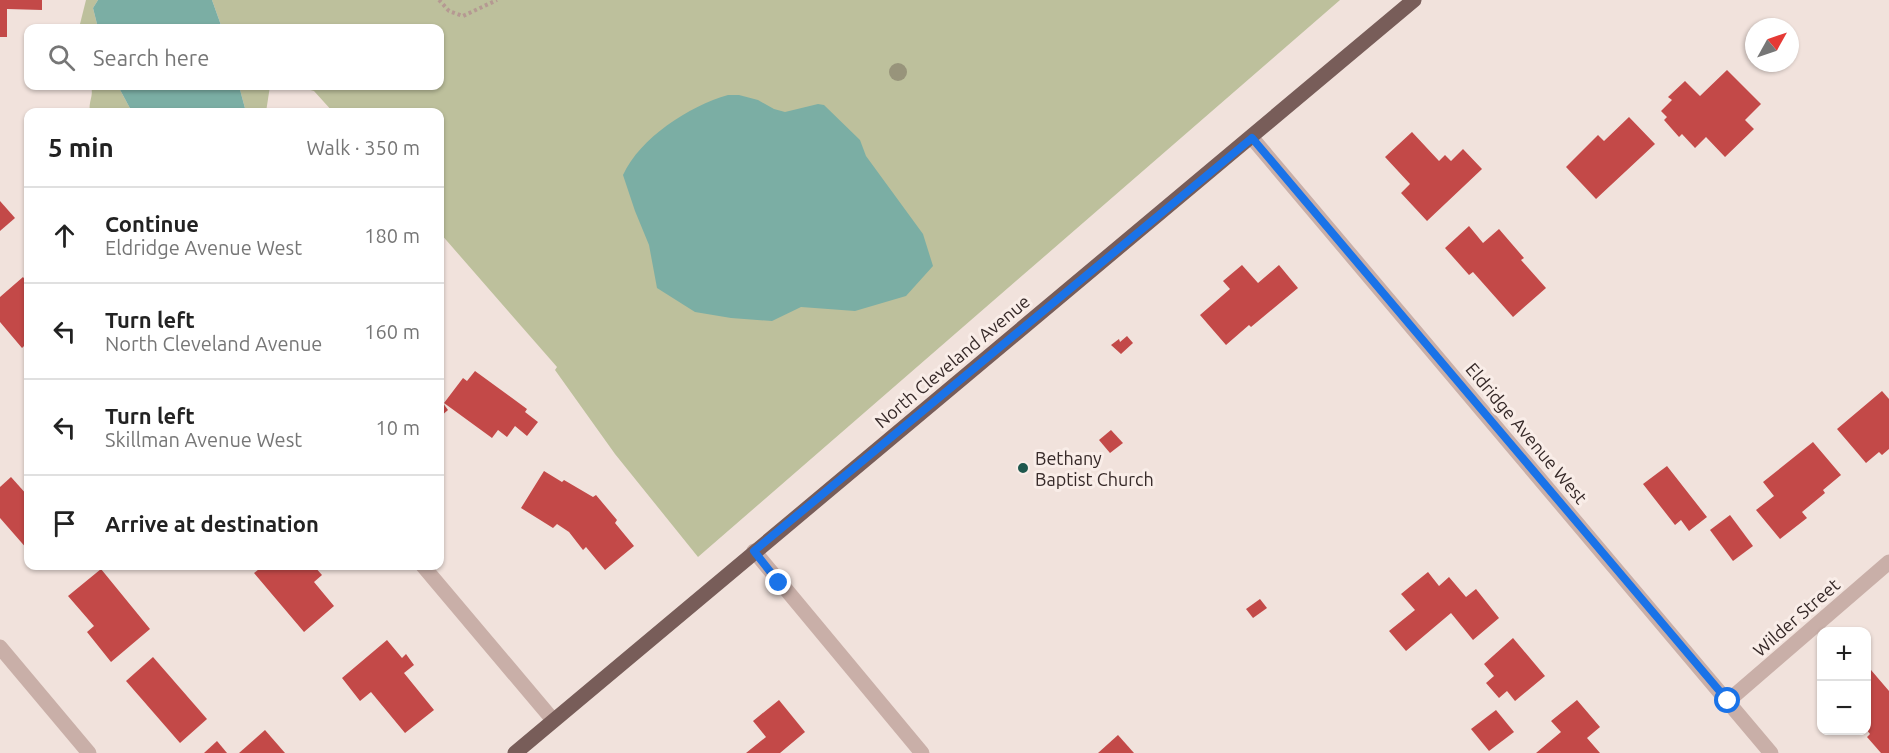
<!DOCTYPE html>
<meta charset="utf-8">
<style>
:root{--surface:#fff;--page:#f2f2f2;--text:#222;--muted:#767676;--line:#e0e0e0}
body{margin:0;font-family:Ubuntu,sans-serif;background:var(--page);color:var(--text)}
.controls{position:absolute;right:18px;bottom:18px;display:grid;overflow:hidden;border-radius:12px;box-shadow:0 2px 4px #0004}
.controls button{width:54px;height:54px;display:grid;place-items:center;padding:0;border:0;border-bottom:2px solid var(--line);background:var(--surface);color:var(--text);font:30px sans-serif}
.compass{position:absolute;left:1745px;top:18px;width:54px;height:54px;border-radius:50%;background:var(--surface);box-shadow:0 2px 4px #0004;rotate:50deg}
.stop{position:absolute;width:18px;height:18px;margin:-14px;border:4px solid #1a73e8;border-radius:50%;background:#fff}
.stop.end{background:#1a73e8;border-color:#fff;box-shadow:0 2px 6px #0008}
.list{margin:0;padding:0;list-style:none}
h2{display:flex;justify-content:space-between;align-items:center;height:78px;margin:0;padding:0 24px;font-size:26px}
h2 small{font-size:20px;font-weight:400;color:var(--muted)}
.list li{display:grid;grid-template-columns:39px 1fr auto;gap:18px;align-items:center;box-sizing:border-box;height:96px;padding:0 24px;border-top:2px solid var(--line)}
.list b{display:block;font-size:22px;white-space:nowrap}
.list p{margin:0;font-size:20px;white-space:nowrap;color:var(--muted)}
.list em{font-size:20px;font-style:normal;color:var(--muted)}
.icon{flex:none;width:33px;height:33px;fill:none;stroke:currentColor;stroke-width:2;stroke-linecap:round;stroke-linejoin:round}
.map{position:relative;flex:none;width:1889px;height:753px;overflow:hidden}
.search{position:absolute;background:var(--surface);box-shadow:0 2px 4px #0004;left:24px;top:24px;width:420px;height:66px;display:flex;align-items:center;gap:15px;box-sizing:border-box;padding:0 21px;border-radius:12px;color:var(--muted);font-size:22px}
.panel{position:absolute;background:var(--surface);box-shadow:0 2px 4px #0004;left:24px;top:108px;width:420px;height:462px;border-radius:12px}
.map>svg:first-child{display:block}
</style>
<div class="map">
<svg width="1889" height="753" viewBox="0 0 1889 753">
<rect width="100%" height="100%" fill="#f1e2dc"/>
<g fill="#bdc09c">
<polygon points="86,0 98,0 93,8 98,28 79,28"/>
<polygon points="212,0 1340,0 698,557 615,454 555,370 557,367 440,233 440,112 333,112 314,91 296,86 440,86 440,28 222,28"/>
<path d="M91 86H118L132 112H90C88 102 94 96 91 86Z"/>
<polygon points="239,86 270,86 266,112 246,112"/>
</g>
<g fill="#7baea4">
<polygon points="98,0 212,0 222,28 98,28 93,8"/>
<polygon points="118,86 239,86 246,112 132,112"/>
<path d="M728 95H739L758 100 774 109 785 112 818 104 824 105 860 140 866 156 923 234 933 266 906 296 855 311 801 307 772 321 731 318 695 312 657 288 649 245 635 211 623 175C640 138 689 106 728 95Z"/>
</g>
<g fill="#c34948">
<polygon points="0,0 42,0 42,10 7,9 7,37 0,37"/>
<polygon points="1727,70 1761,104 1745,120 1754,129 1725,157 1706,137 1695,148 1682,134 1679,137 1664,120 1667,117 1661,111 1672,100 1668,97 1685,81 1700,96"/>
<polygon points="1629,117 1655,144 1596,199 1566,167 1598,135 1604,141"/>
<polygon points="1412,132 1439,161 1445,155 1451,161 1463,149 1482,169 1427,221 1401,193 1410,184 1385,157"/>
<polygon points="0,201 15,218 0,231"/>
<polygon points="1469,226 1483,243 1499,229 1524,258 1521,260 1546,288 1513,317 1473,272 1469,275 1445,248"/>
<polygon points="1242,265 1258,283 1279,265 1298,288 1251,327 1249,325 1226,345 1200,315 1230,289 1223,281"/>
<polygon points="23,277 26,281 28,280 28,342 22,348 0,322 0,297"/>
<polygon points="1127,336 1133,343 1121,354 1111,345 1119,339 1120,342"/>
<polygon points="475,371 527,409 525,412 538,422 527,436 515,426 507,437 498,430 492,438 444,403 463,378 467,381"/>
<polygon points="1882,391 1889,399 1889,449 1882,455 1879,452 1866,463 1837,429"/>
<polygon points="440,399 448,410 440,417"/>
<polygon points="1111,430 1123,443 1110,453 1099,440"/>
<polygon points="1813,442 1841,475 1823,490 1825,493 1802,512 1807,518 1780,539 1756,510 1774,496 1763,482"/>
<polygon points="1667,466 1707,517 1689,531 1681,520 1675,525 1643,484"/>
<polygon points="544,471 562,482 564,480 593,497 596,495 617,520 615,523 634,546 605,570 586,547 583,550 569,532 557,524 553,528 521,508"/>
<polygon points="11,477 28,496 28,550 0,518 0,487"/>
<polygon points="1730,515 1753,546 1733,561 1710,530"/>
<polygon points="263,566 314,566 322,575 314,582 334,606 304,632 254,573"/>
<polygon points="101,569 150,629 111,662 87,632 94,626 68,596"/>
<polygon points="1428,572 1439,586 1449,577 1466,597 1476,589 1499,618 1473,640 1451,613 1406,651 1389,631 1415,610 1401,594"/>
<polygon points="1260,599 1267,608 1253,618 1246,609"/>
<polygon points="1513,638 1545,676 1515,701 1507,691 1499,698 1486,683 1494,676 1484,664"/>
<polygon points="387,640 402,658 406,654 414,665 404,673 434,710 405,733 371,692 360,701 342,678"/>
<polygon points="153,657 207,719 180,743 126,681"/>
<polygon points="1871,670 1889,691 1889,753 1881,753 1867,737 1870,734 1866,729 1866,674"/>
<polygon points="779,700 805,732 780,753 746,753 766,737 753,721"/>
<polygon points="1577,700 1600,727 1587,738 1600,753 1536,753 1561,732 1551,721"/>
<polygon points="1496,710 1514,732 1489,751 1471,729"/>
<polygon points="265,730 285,753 239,753"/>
<polygon points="1118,735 1134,753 1098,753"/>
<polygon points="217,741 227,753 204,753"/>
</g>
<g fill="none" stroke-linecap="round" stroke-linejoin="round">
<polyline stroke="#b59992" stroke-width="4" stroke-dasharray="3 3" stroke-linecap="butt" points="439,0 449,11 463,16 497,0"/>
<g stroke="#c9afa8" stroke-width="15">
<polyline points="1252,138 1771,753"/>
<polyline points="754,551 922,753"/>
<polyline points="423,566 553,720"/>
<polyline points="0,647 89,753"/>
<polyline points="1728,701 1889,562"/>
</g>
<polyline stroke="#785d59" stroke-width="15" points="515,753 1414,0"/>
</g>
<circle fill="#98947b" cx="898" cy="72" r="9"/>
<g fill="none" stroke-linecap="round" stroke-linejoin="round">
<polyline stroke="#1a73e8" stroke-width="8" points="779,583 754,551 1252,138 1728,701"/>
</g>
<circle fill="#1e574d" stroke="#f9ede8" stroke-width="2" cx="1023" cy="468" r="6"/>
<g text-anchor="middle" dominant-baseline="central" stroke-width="6" stroke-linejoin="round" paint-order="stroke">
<g font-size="18" fill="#362928" stroke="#f9ede8">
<text transform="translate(952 361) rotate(-40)">North Cleveland Avenue</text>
<text transform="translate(1527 433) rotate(50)">Eldridge Avenue West</text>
<text transform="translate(1796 617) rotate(-41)">Wilder Street</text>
</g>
<g font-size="18" fill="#362928" stroke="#f9ede8" text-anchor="start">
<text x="1035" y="458">Bethany<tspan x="1035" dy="21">Baptist Church</tspan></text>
</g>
</g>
</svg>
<div class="controls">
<button>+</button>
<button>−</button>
</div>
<svg class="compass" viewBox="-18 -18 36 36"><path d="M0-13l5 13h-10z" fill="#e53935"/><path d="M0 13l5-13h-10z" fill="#767676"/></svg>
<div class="stop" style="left:1728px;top:701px"></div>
<div class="stop end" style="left:779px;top:583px"></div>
<div class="search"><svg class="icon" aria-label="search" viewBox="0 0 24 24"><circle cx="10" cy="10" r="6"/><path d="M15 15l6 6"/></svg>Search here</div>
<section class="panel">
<h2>5 min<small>Walk · 350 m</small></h2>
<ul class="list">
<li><svg class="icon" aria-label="ahead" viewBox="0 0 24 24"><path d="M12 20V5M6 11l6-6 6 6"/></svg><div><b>Continue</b><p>Eldridge Avenue West</p></div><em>180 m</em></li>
<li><svg class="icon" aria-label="left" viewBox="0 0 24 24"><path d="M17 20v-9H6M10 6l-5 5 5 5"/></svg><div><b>Turn left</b><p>North Cleveland Avenue</p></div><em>160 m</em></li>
<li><svg class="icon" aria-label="left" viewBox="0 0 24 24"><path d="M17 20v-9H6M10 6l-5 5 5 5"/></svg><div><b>Turn left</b><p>Skillman Avenue West</p></div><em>10 m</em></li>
<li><svg class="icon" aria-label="arrive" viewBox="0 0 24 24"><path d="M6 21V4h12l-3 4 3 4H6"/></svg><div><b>Arrive at destination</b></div></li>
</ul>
</section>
</div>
